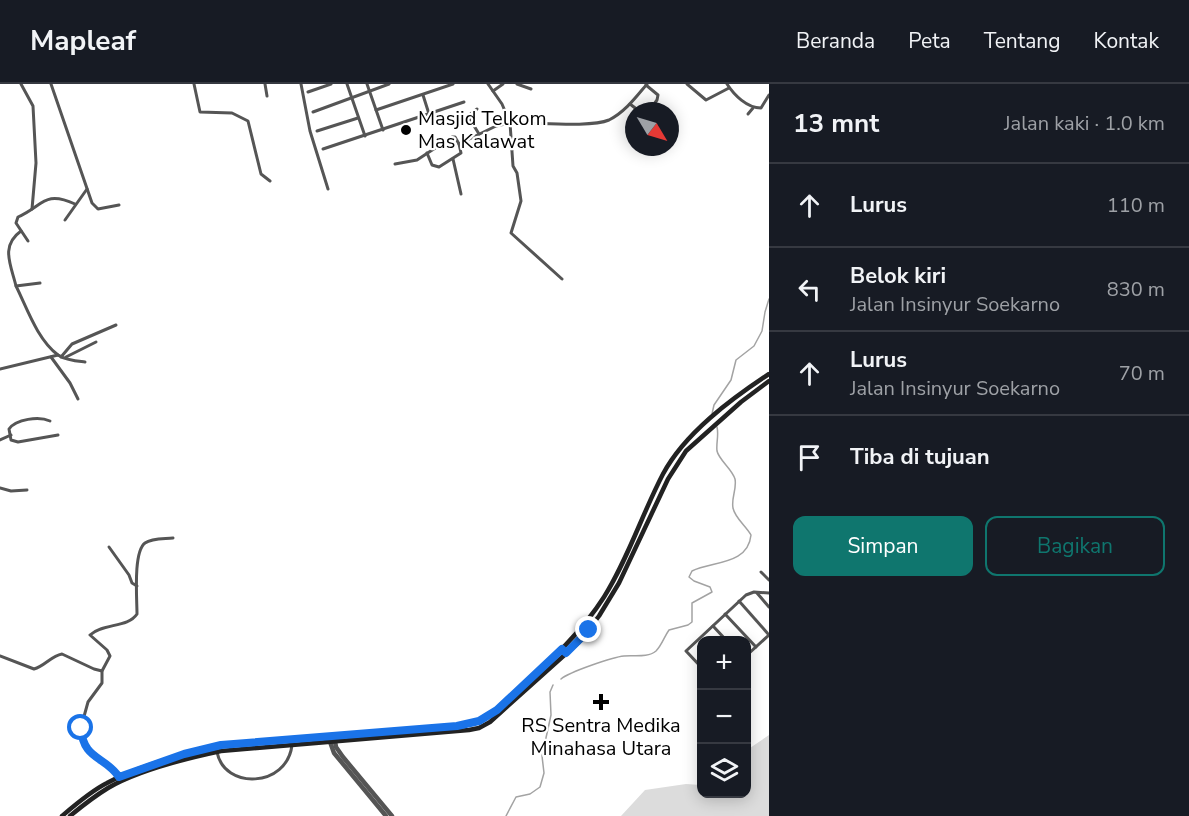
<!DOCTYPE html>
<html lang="id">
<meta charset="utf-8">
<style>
:root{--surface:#171b24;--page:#20242c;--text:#f1f3f6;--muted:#9ea1a6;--line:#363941;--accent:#0f766e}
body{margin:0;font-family:"Nunito Sans",sans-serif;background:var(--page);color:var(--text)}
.controls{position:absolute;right:18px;bottom:18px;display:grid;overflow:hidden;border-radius:12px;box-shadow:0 3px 15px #0003}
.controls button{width:54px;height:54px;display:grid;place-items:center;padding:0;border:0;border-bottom:2px solid var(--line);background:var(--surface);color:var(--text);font:30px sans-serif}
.compass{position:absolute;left:625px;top:18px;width:54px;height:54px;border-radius:50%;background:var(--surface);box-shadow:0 3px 15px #0003;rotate:128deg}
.stop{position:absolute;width:18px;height:18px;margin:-14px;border:4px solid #1a73e8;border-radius:50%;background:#fff}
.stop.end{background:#1a73e8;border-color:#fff;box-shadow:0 2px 6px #0008}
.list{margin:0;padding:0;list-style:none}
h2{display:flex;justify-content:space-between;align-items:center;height:78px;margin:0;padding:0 24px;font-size:26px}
h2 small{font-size:20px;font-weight:400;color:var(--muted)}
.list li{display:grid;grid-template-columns:39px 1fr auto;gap:18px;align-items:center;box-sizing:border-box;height:84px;padding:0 24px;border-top:2px solid var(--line)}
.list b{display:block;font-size:22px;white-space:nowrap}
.list p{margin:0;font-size:20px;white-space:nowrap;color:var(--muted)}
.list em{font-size:20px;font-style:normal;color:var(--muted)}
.actions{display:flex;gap:12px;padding:18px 24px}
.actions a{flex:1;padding:14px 0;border:2px solid var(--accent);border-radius:12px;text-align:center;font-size:21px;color:var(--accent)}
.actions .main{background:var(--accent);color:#fff}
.icon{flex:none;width:33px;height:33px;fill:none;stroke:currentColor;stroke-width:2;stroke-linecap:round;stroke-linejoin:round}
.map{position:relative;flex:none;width:769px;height:732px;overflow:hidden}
header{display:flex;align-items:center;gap:36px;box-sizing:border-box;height:84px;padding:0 30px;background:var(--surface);border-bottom:2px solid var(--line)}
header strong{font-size:28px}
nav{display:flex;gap:33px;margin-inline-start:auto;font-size:21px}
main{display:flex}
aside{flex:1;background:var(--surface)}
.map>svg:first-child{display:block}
</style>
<header>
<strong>Mapleaf</strong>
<nav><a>Beranda</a><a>Peta</a><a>Tentang</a><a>Kontak</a></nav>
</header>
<main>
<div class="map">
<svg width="769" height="732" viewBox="0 0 769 732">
<rect width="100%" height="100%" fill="#fff"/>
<polygon fill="#dcdcdc" points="769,651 769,732 621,732 645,706 686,700 701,701 702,710 746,710 747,666"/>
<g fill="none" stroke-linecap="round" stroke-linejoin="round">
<g stroke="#a3a3a3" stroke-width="1.5">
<polyline points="712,330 714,321 731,296 736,276 754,262 762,247 765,228 769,215"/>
<path d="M561 595C569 588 613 573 624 572 634 571 648 574 656 567 662 561 664 553 669 546L688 541 692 538V519L712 508 710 503 694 497 689 493 692 487C713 477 748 481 751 451 746 442 735 434 733 424 731 414 737 405 735 395 732 385 719 376 717 367 716 359 719 351 717 343"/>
<polyline points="506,732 516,713 530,710 540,703 544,689 542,672 551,631 550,608 553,601"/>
</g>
<g stroke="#555" stroke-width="3">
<polyline points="21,0 33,22 36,79 32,125"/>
<polyline points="51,0 92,119 98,125 119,121"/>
<polyline points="194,0 200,28 232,29 248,37 261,90 270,97"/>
<polyline points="265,0 267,12"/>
<polyline points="301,0 310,47 328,105"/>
<polyline points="347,0 365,52"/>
<polyline points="367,0 383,46"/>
<path d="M488 0 502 20 510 39C534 38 590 44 609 36 625 28 636 13 647 0"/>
<polyline points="517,0 531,5"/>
<polyline points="687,0 706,16 729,4"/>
<path d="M727 0C734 11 747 24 761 24L769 11"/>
<polyline points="646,1 658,11 657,16 649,27"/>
<polyline points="493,7 503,0"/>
<polyline points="308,8 331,0"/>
<polyline points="423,11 429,30"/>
<polyline points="630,20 639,27"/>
<polyline points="477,25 468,32 479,50"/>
<polyline points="376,26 453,0"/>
<polyline points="313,28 389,0"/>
<polyline points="748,30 753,24"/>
<polyline points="317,47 358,34"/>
<polyline points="323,65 464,18"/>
<polyline points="427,69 432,81 439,83 461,69 459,60 496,42 510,39 513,82 517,89 521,117 511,149 562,195"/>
<polyline points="453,75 461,110"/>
<polyline points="395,80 417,76 452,53 455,53 459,60"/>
<polyline points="65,136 87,105"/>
<path d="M21 147C0 162 11 181 16 202L40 199"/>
<path d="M28 157 16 139 18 133C43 122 44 106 75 120"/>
<path d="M16 202C27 224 37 255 58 271 65 276 76 277 85 278"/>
<polyline points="51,273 70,299 78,315"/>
<polyline points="61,273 72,260 116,241"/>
<polyline points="66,273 96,258"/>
<polyline points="0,285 58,271"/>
<path d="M50 337C39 332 16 335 9 345L11 356 18 358 58 351"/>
<polyline points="0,356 11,351"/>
<polyline points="0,404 11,407 27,406"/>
<polyline points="109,463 129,491 132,499 137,502"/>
<polyline points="761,488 769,496"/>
<polyline points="757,509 769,523"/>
<polyline points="739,517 769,551"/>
<polyline points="725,530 756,563"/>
<polyline points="713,542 726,556"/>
<path d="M0 572 34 585C45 582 51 572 62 570L94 585 102 587"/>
<polyline points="746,572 769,551"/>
<polyline points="702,584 686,567 746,511 754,508 769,509"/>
<path d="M217 668C224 706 287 704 292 661"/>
<path d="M119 693 113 686 90 670 83 659 80 647 88 618 102 599V587L110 572 107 566 90 551C103 539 128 544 137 530 137 515 133 468 145 459 152 454 164 455 173 454"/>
</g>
<g stroke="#555" stroke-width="4.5">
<polyline points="334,652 336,663 343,673 392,732"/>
<polyline points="329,655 334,669 386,732"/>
</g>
<g stroke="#222" stroke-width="4.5">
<path d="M62 732C76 720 91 707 107 699 136 683 188 668 221 661L457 642C474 639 484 635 497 626 535 590 576 557 604 513 628 475 642 430 663 390 685 349 731 315 769 290"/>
<path d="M70 732C82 722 95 712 108 704 137 687 188 674 221 667L469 646 479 644 490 638 579 558 599 532 619 499 668 395 686 367 741 318 769 297"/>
</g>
</g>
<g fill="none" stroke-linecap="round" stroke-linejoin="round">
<path stroke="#1a73e8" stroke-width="8" d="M81 644C83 676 105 672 119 693L184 670 221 661 457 642 479 637 497 626 562 565 566 569 589 546"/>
</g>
<g fill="#000" stroke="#fff" stroke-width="2">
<circle cx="406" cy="46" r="6"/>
<path d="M598 609h6v6h6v6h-6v6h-6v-6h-6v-6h6z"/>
</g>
<g text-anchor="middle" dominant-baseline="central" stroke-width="4.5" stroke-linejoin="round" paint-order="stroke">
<g font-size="20" fill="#000" stroke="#fff" text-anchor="start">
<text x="418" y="34">Masjid Telkom<tspan x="418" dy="23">Mas Kalawat</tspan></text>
<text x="601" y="641" text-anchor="middle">RS Sentra Medika<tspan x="601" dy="23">Minahasa Utara</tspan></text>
</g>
</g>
</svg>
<div class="controls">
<button>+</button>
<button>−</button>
<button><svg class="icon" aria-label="layers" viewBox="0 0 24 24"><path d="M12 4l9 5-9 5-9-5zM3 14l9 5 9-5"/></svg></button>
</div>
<svg class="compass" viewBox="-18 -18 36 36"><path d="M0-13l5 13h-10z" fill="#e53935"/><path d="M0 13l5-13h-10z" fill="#9ea1a6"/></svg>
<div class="stop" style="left:81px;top:644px"></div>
<div class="stop end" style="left:589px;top:546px"></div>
</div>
<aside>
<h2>13 mnt<small>Jalan kaki · 1.0 km</small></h2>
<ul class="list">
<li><svg class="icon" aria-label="ahead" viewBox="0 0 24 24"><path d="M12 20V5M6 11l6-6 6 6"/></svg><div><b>Lurus</b></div><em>110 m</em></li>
<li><svg class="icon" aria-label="left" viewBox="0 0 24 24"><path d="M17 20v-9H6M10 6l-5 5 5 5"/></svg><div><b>Belok kiri</b><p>Jalan Insinyur Soekarno</p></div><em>830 m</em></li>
<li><svg class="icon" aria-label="ahead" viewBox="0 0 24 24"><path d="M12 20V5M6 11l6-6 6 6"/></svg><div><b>Lurus</b><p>Jalan Insinyur Soekarno</p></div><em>70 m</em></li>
<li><svg class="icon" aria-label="arrive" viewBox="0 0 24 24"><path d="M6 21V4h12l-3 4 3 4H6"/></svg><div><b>Tiba di tujuan</b></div></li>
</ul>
<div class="actions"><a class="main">Simpan</a><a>Bagikan</a></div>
</aside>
</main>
